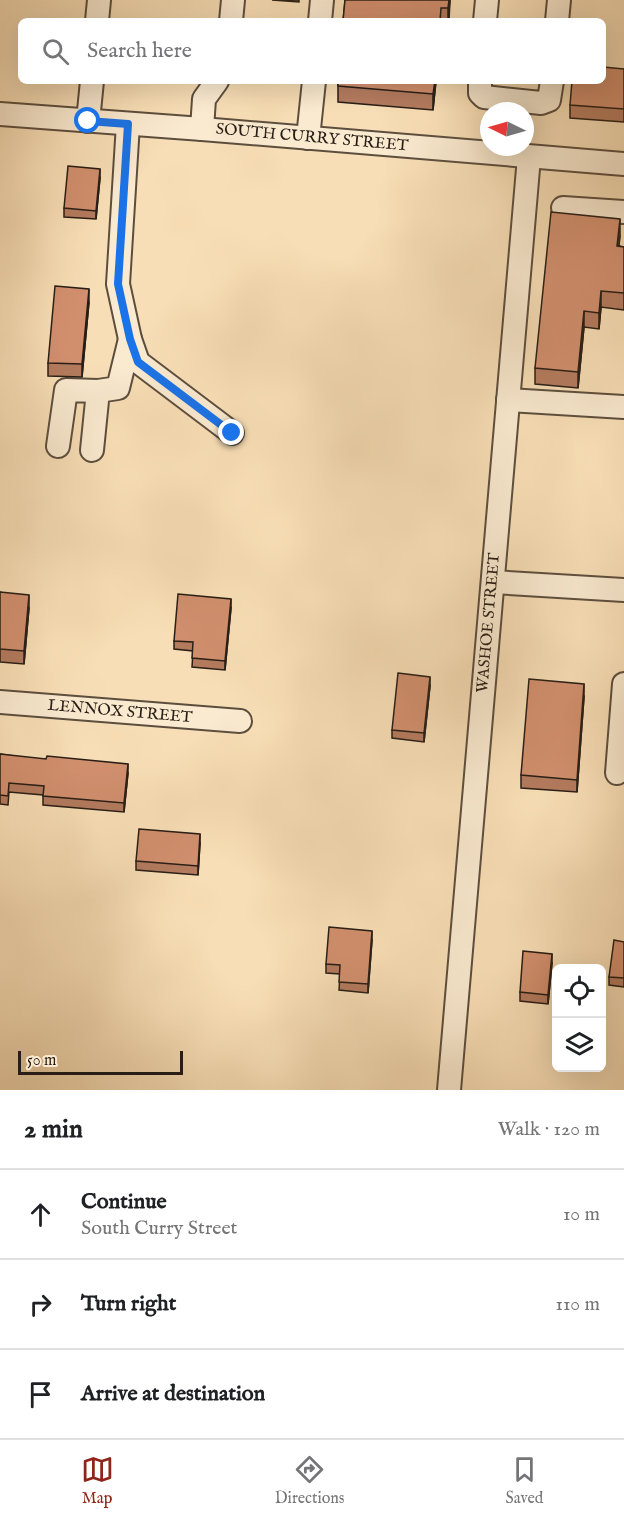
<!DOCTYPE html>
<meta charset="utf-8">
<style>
:root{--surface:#fff;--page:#f2f2f2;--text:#202124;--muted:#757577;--line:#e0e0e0;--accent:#8f2418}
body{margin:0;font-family:"IM FELL English",serif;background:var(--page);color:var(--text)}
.controls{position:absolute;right:18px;bottom:18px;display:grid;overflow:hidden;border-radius:9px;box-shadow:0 6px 24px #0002}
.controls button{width:54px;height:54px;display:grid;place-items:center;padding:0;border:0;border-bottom:2px solid var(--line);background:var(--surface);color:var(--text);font:30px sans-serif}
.compass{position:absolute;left:480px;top:102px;width:54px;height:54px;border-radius:50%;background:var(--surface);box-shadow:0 6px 24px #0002;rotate:275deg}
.scale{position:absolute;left:18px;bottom:15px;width:165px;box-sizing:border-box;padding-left:6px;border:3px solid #281e16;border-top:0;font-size:16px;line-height:21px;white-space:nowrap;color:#281e16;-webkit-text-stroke:4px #faead0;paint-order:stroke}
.stop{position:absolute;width:18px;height:18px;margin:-14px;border:4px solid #1a73e8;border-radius:50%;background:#fff}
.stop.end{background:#1a73e8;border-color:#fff;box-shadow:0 2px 6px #0008}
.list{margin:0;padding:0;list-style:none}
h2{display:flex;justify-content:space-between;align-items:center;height:78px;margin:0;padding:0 24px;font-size:26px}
h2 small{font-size:20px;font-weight:400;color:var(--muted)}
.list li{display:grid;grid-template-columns:39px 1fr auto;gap:18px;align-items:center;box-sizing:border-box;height:90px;padding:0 24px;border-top:2px solid var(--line)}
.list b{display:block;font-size:22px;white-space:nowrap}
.list p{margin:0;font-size:20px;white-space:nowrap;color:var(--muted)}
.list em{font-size:20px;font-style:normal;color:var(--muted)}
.icon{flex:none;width:33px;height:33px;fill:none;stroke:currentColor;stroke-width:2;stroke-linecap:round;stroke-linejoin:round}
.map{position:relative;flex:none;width:624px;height:1090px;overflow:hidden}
.search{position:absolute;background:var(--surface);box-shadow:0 6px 24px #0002;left:18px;right:18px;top:18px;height:66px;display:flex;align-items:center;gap:15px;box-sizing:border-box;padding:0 21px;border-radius:9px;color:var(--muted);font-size:22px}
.sheet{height:348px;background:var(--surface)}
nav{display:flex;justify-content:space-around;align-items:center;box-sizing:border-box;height:84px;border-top:2px solid var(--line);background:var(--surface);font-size:16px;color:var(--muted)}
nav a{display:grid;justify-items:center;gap:3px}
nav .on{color:var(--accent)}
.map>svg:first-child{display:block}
</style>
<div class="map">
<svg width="624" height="1090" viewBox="0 0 624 1090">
<rect width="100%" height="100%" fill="#f8deb6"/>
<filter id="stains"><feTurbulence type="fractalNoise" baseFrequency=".00333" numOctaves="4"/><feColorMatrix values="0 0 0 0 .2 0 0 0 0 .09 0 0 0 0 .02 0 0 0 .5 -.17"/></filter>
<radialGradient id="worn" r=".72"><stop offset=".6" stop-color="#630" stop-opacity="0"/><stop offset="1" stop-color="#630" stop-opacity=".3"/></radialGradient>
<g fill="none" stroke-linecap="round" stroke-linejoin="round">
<defs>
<g id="minor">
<polyline points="97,21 99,0"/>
<polyline points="231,21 233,0"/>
<polyline points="320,21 322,0"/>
<polyline points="485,21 487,0"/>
<polyline points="557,21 559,0"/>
<polyline points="480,81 480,93 484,97 541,103 549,100 552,81"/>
<polyline points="0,114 202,129 624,164"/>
<polyline points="88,121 92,81"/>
<polyline points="128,124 118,284 130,339 138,362 232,433"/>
<polyline points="202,129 204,99 217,81"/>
<polyline points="308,138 314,81"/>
<polyline points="563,208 624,212"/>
<polyline points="508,400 624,407"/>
<polyline points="58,446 66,390 98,391"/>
<polyline points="92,450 98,391 118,388 130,339"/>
<polyline points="493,582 624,590"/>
<polyline points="0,702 240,721"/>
<polyline points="617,773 624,684"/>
<polyline points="449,1090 529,157"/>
</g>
</defs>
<use href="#minor" stroke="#5c4e3e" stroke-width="26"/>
<use href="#minor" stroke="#faead0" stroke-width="22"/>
</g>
<g fill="#b47b5f" stroke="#281e16" stroke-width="1.5">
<polygon points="272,0 299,0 299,2"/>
<polygon points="345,0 450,0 449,21 343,21"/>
<polygon points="624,69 624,122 570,118 570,105"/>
<polygon points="338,81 436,81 433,110 338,102"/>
<polygon points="100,178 96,219 64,217 64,208"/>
<polygon points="620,235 619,246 624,247 624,310 601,307 599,329 584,327 578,388 535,384 535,368"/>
<polygon points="89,302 82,377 48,376 48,363"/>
<polygon points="0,592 29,608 24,664 0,662"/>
<polygon points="231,608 225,670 192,667 193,651 174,649 174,641"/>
<polygon points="430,686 424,742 392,738 392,730"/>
<polygon points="584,697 577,792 521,788 521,775"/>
<polygon points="0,754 128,773 124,812 43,805 43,795 9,792 8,805 0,804"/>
<polygon points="200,843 198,875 136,870 136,861"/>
<polygon points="372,940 368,993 339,990 340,974 326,973 326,964"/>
<polygon points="624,942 624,987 609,985 609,977"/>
<polygon points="552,963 548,1004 520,1001 520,992"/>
</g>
<g fill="#92644d" stroke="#281e16" stroke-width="1.5">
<polygon points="449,0 450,0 448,21 448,8"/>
<polygon points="435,81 436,81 433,110 433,94"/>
<polygon points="100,169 100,178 96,219 96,211"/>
<polygon points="620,219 620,235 617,262 617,246"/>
<polygon points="89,289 89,302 82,377 82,364"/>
<polygon points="601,291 601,307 599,329 599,313"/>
<polygon points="584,311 584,327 578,388 578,372"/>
<polygon points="29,595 29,608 24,664 24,651"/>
<polygon points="231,599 231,608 225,670 225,661"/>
<polygon points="430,677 430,686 424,742 424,733"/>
<polygon points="584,684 584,697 577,792 577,780"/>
<polygon points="128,764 128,773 124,812 124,803"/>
<polygon points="200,834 200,843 198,875 198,866"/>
<polygon points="372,931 372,940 368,993 368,984"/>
<polygon points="552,954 552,963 548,1004 548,995"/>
</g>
<g fill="#d18f6e" stroke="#281e16" stroke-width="1.5">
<polygon points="345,0 449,0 448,8 441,8 440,21 343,21"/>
<polygon points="603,67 624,69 624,109 570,105 572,81 603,81"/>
<polygon points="338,81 435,81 433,94 338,86"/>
<polygon points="68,166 100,169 96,211 64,208"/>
<polygon points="551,212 620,219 617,246 624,247 624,293 601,291 599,313 584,311 578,372 535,368"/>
<polygon points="55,286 89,289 82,364 48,363"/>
<polygon points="0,592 29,595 24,651 0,649"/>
<polygon points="178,594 231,599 225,661 192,658 193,642 174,641"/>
<polygon points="398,673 430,677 424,733 392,730"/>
<polygon points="529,679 584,684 577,780 521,775"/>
<polygon points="0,754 46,759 47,756 128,764 124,803 43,796 44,786 9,783 8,796 0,795"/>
<polygon points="139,829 200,834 198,866 136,861"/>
<polygon points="329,927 372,931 368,984 339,982 340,965 326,964"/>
<polygon points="614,940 624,942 624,978 609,977"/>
<polygon points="523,951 552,954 548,995 520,992"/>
</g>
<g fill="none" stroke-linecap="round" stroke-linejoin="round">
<polyline stroke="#1a73e8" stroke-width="8" points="88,121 128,124 118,284 130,339 138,362 232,433"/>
</g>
<g text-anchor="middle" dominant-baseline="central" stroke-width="4.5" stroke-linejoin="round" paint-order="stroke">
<g font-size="16" fill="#281e16" stroke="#faead0">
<text transform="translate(312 138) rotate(5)">SOUTH CURRY STREET</text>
<text transform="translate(489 623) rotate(-85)">WASHOE STREET</text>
<text transform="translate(120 712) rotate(5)">LENNOX STREET</text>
</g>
</g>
<rect width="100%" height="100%" filter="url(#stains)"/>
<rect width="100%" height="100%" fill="url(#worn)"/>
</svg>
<div class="controls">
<button><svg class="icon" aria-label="locate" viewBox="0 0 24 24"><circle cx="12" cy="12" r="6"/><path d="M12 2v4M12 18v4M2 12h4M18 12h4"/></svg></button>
<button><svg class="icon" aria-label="layers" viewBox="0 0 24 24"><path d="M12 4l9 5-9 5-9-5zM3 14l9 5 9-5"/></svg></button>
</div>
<svg class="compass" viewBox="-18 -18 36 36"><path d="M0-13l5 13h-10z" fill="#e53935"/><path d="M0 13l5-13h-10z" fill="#757577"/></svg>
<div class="scale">50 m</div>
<div class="stop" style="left:88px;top:121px"></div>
<div class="stop end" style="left:232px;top:433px"></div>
<div class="search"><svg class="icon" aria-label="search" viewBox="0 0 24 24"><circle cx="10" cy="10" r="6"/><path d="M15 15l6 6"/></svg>Search here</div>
</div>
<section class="sheet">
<h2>2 min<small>Walk · 120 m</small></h2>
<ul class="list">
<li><svg class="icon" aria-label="ahead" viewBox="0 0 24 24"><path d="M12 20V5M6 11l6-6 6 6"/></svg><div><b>Continue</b><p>South Curry Street</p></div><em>10 m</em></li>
<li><svg class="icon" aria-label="right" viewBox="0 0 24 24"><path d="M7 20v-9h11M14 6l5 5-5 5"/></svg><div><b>Turn right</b></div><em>110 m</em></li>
<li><svg class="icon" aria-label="arrive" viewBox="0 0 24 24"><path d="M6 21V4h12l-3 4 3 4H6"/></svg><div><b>Arrive at destination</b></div></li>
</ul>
</section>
<nav>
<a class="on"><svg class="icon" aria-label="map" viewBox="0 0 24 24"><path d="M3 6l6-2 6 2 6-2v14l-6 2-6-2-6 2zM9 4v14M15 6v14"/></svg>Map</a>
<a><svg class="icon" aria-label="directions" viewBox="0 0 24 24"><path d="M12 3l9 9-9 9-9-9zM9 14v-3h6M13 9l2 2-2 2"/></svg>Directions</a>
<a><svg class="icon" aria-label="saved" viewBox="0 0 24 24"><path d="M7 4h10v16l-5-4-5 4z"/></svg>Saved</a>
</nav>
